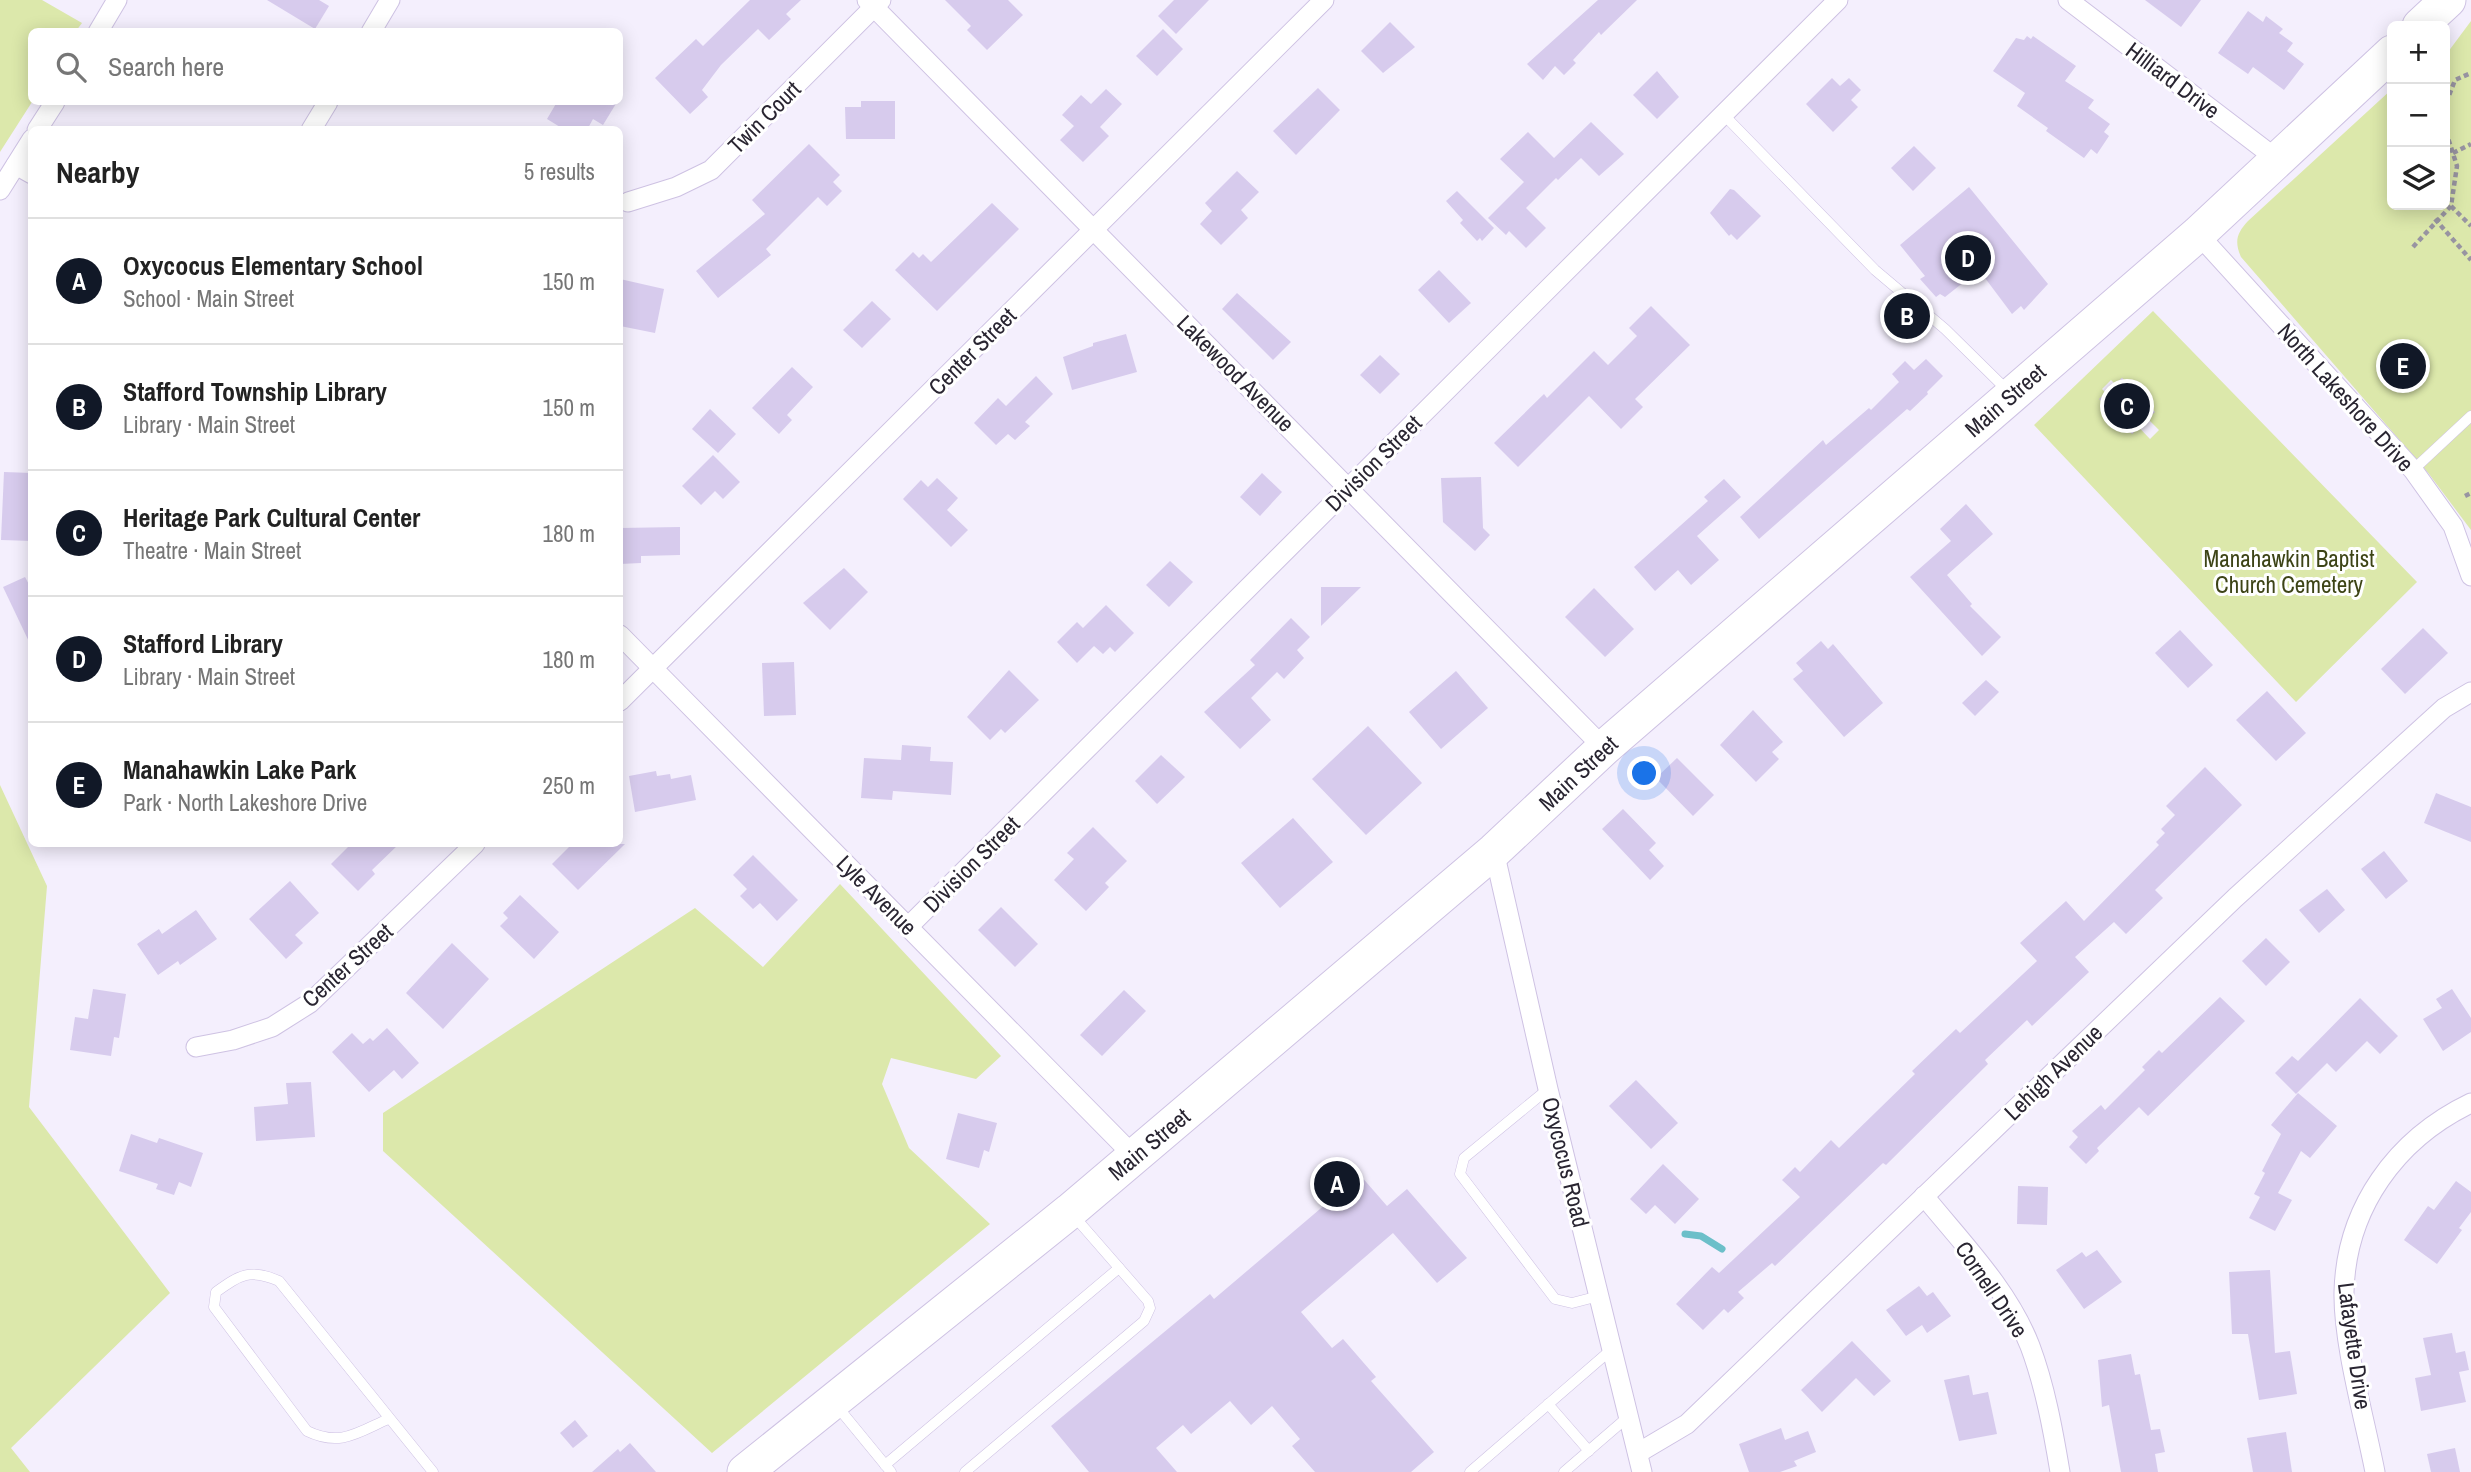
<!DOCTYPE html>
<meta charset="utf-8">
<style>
:root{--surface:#fff;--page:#f6f6f6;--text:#222;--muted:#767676;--line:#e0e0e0;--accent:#111827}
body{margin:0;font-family:"Archivo Narrow",sans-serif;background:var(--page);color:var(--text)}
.controls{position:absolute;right:21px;top:21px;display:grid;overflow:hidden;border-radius:10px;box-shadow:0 4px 18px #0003}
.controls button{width:63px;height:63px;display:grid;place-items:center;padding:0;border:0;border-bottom:2px solid var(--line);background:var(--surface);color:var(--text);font:35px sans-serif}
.you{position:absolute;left:1645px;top:774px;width:24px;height:24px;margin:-18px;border:5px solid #fff;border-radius:50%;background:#1a73e8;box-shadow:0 0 0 10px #1a73e833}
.badge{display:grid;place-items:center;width:46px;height:46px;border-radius:50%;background:var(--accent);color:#fff;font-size:23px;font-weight:700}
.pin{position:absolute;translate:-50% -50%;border:4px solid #fff;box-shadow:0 2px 7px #0006}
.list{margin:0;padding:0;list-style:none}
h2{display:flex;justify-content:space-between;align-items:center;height:91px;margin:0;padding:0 28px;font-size:30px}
h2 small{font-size:23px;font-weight:400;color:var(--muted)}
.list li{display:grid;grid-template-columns:46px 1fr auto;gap:21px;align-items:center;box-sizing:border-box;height:126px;padding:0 28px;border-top:2px solid var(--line)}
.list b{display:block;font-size:26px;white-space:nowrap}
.list p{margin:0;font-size:23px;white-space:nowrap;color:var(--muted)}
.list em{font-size:23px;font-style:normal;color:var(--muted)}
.icon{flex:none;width:38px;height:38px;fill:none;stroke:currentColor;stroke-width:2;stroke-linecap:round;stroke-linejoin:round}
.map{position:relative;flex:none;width:2471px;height:1472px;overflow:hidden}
.search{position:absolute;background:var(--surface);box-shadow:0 4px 18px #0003;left:28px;top:28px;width:595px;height:77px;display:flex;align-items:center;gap:18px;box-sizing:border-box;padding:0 24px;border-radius:10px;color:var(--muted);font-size:26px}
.panel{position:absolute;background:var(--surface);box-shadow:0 4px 18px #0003;left:28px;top:126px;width:595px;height:721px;border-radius:10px}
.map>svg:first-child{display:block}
</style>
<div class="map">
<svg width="2471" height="1472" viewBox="0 0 2471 1472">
<rect width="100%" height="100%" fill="#f4effd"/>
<g fill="#dce8ab" fill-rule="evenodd">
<polygon points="0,0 42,0 82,23 76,31 32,32 32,102 0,152"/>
<path d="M2471 21V530L2429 474 2241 257C2234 241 2237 233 2248 221L2392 89V205H2445V56Z"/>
<path d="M2153 311 2417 582 2296 702 2034 425ZM2122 378 2154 412 2148 419 2159 430 2150 439 2102 389 2111 380 2115 384Z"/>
<polygon points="0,785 47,886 29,1107 170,1293 11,1448 30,1472 0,1472"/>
<polygon points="840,884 1001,1056 976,1079 891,1058 882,1084 909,1148 990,1224 712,1453 383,1151 383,1113 695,908 763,967"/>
</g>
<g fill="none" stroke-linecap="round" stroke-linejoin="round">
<polyline stroke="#6cbfc9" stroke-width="7" points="1685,1234 1701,1236 1722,1249"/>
</g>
<g fill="#d7cbed">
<polygon points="267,0 319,0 329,6 315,29"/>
<polygon points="750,0 801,0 786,14 791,19 769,40 758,29 721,65 702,90 708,97 690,114 655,78 696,39 703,46"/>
<polygon points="945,0 1008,0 1023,15 987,50 967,30 971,26"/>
<polygon points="1174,0 1209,0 1176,34 1158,16"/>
<polygon points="1598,0 1637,0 1601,35 1599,32 1573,60 1576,63 1564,75 1555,66 1543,80 1527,64"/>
<polygon points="2145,0 2201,0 2181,27"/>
<polygon points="2248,11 2263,22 2266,16 2283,29 2279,33 2293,43 2287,51 2304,64 2284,90 2253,67 2248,74 2218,53"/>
<polygon points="1390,22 1415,47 1383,73 1361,51"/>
<polygon points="1163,29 1183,49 1157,76 1136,56"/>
<polygon points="2027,36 2031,39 2033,36 2076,66 2065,81 2094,100 2088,108 2110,124 2104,132 2109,136 2097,154 2091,149 2084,158 2046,131 2048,128 2017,106 2025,93 1993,71 2016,38 2024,40"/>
<polygon points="1657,71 1679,97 1657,119 1633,95"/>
<polygon points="1832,78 1840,86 1849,78 1861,90 1851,100 1858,107 1833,132 1806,104"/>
<polygon points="1318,88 1340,110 1296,155 1273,131"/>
<polygon points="1106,89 1122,104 1100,127 1109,136 1083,162 1060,140 1074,126 1062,115 1081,95 1091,104"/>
<polygon points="861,101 895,101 895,139 846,139 845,107 861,107"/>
<polygon points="557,102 617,102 603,125 593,119 587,130 565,130 547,119"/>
<polygon points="1591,122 1624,154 1599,176 1581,158 1558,180 1556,178 1526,208 1546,228 1526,248 1509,231 1506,235 1488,218 1524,182 1500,159 1528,132 1554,158"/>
<polygon points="809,144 840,175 833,182 842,191 827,206 818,197 766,249 771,255 718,298 696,271 765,214 752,200"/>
<polygon points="1914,146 1936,168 1913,191 1891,168"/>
<polygon points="1237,171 1259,192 1241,210 1248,218 1221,245 1200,224 1212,211 1205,203"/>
<polygon points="1969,187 2048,284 2024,310 2021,306 2012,314 1979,270 1945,297 1940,294 1936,297 1920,279 1925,276 1900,245"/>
<polygon points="1730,189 1734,190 1761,216 1737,240 1731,234 1729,236 1710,213"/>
<polygon points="1457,191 1494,228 1482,241 1480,238 1477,241 1460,223 1463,220 1446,201"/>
<polygon points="992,203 1019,229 937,311 895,270 913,252 919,258 923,254 931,262"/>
<polygon points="1439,270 1471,303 1449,323 1418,290"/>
<polygon points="620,279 664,289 655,333 620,326"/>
<polygon points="1237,293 1291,342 1273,360 1222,309"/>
<polygon points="872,301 891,319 862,348 843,330"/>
<polygon points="1651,306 1690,345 1635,399 1643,407 1621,429 1589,396 1518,467 1494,443 1544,394 1547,398 1594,351 1608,365 1637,336 1629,328"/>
<polygon points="1126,334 1137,372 1072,390 1063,357 1093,346 1093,343"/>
<polygon points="1380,355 1400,374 1380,394 1360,375"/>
<polygon points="1926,359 1943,376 1927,392 1928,394 1910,411 1907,409 1759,539 1740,517 1823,440 1826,445 1869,408 1871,410 1899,382 1892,374 1905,361 1914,370"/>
<polygon points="792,367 813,387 787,415 792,420 779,434 752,408"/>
<polygon points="1036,376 1053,394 1025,422 1030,426 1015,440 1008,434 996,445 974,423 998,398 1006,406"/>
<polygon points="2122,378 2155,412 2132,434 2099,399"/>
<polygon points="710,409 736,434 718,453 692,429"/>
<polygon points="713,455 740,482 723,499 715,491 701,505 682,486"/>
<polygon points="4,472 32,473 32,541 1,540"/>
<polygon points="1262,473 1282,492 1260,516 1240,497"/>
<polygon points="1481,477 1483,528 1490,535 1475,551 1443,522 1441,478"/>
<polygon points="937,478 958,498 947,510 968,530 951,547 903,499 921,480 928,487"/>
<polygon points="1724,479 1741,497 1697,536 1719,560 1691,585 1678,570 1655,591 1634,567 1708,501 1704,497"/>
<polygon points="1966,504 1993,534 1947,575 1972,604 1970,606 2001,637 1982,656 1910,577 1951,541 1940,529"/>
<polygon points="680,527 680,555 641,556 641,563 620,564 620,528"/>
<polygon points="1170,561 1193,582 1169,607 1146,585"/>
<polygon points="844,568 868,592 830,630 803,603"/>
<polygon points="25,577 32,590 32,648 3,587"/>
<polygon points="1321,587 1361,587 1321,626"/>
<polygon points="1594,588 1634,629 1605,657 1565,617"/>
<polygon points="1106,605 1134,633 1115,652 1110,647 1103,654 1094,646 1077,663 1057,642 1077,622 1083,628"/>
<polygon points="1291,618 1310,637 1297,650 1304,658 1284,679 1277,672 1251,698 1271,720 1240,749 1204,712 1255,665 1250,660"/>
<polygon points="2423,628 2448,653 2405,694 2381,669"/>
<polygon points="2180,630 2213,665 2188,688 2155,653"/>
<polygon points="1821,641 1828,649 1833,644 1883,703 1844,737 1793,679 1803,671 1796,663"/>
<polygon points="794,662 796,715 764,716 762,663"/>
<polygon points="1009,670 1039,700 1005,733 1001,729 990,740 967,717"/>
<polygon points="1456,671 1488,708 1441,749 1409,712"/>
<polygon points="1986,680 1999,692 1975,716 1962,703"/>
<polygon points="2267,691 2306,733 2276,761 2236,720"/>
<polygon points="1753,710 1783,742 1772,752 1779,759 1756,782 1720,745"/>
<polygon points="1368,726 1422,783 1366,835 1312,779"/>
<polygon points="902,745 931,747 930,761 953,762 951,795 893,791 892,800 861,798 864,758 901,760"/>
<polygon points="1161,755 1185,777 1157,804 1135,781"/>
<polygon points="1677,758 1714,795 1693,816 1656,778"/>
<polygon points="2205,767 2242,805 2155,890 2163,898 2126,934 2114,922 2075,957 2089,972 2032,1026 2027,1020 1985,1060 1988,1064 1886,1165 1883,1163 1775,1266 1772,1263 1738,1292 1744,1298 1728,1313 1724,1309 1703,1330 1676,1304 1712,1267 1719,1273 1800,1197 1782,1180 1795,1167 1800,1172 1831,1140 1839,1148 1915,1074 1912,1071 1956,1029 1960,1033 2037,961 2020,943 2066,901 2084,921 2159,845 2156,842 2165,833 2161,829 2175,815 2166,806"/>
<polygon points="656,771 657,776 670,774 671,779 691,775 696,800 635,812 629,776"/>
<polygon points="2436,793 2471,807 2471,842 2424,823"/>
<polygon points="1623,809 1656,843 1649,850 1664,866 1650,880 1602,829"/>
<polygon points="1293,818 1333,862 1280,908 1241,863"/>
<polygon points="1093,827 1127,861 1105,883 1109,887 1086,911 1054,880 1074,859 1067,853"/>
<polygon points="351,844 399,844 372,870 375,874 358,891 331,864"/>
<polygon points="572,844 625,844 578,890 552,864"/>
<polygon points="2384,851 2408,881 2386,899 2361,869"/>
<polygon points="753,855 798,900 777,921 760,903 753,909 740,896 747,889 733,875"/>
<polygon points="290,881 319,913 295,935 303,943 286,959 249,919"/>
<polygon points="2327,889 2345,910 2319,933 2299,910"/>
<polygon points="520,895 559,932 534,959 500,926 508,918 503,913"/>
<polygon points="1001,907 1038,944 1015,967 978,930"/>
<polygon points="196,910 217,939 180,965 178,961 158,975 137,944 159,929 162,934"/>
<polygon points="2266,938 2290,962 2266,986 2242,961"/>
<polygon points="452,943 489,979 443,1029 406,993"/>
<polygon points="93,989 126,994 119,1038 114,1037 111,1056 70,1050 75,1017 88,1019"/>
<polygon points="2452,989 2471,1018 2471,1032 2443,1051 2423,1019 2442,1008 2436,999"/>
<polygon points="1124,990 1146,1011 1102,1056 1080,1035"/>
<polygon points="2220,997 2245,1021 2148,1116 2139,1107 2097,1148 2099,1151 2086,1164 2069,1147 2078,1137 2072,1131 2101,1105 2105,1110 2145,1070 2142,1067 2159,1050 2162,1053"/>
<polygon points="2360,998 2398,1036 2380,1054 2367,1041 2336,1072 2327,1063 2296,1094 2275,1073 2292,1056 2298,1061"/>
<polygon points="387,1028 419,1063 402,1079 394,1070 369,1092 332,1052 352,1033 363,1044 370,1038 373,1041"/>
<polygon points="1636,1080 1678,1123 1651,1149 1609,1106"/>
<polygon points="311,1082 315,1137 256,1141 254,1107 288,1104 286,1083"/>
<polygon points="2298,1093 2337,1126 2310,1158 2301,1151 2278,1193 2292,1200 2275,1231 2249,1218 2260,1197 2254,1194 2265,1173 2262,1171 2281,1134 2271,1125"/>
<polygon points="958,1113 997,1123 989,1152 984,1150 979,1168 946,1159"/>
<polygon points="131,1134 157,1143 159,1138 203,1153 191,1187 179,1182 174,1195 156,1189 158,1184 119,1171"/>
<polygon points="1663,1164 1699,1199 1675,1224 1655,1205 1646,1214 1630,1199"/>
<polygon points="1360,1175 1387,1206 1407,1189 1467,1258 1437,1283 1393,1233 1301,1312 1332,1348 1343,1339 1376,1377 1371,1381 1434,1452 1411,1472 1315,1472 1292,1446 1300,1439 1272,1406 1251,1425 1230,1401 1191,1434 1183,1425 1156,1448 1177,1472 1089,1472 1051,1426 1210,1294 1214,1299"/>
<polygon points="2456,1181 2471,1192 2471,1212 2459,1228 2462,1230 2437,1264 2404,1240 2428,1206 2434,1210"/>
<polygon points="2018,1186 2048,1187 2047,1225 2017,1224"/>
<polygon points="2097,1250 2122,1282 2084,1309 2056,1270 2082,1252 2086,1257"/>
<polygon points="2270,1270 2275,1353 2290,1351 2297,1394 2259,1400 2248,1334 2232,1334 2229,1272"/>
<polygon points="1919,1286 1927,1296 1933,1292 1951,1316 1927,1333 1922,1325 1906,1336 1886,1310"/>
<polygon points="2452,1333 2456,1353 2465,1351 2469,1370 2459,1372 2466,1402 2421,1411 2415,1378 2431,1375 2423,1338"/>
<polygon points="1852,1341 1891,1381 1874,1396 1856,1378 1822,1412 1801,1390"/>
<polygon points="2131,1354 2135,1375 2140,1374 2151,1430 2160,1429 2165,1452 2155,1454 2158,1472 2121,1472 2109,1405 2102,1407 2098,1360"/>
<polygon points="1969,1375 1973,1395 1988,1392 1997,1434 1959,1441 1944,1380"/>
<polygon points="575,1420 588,1436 573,1448 560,1433"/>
<polygon points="1781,1428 1785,1440 1808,1431 1816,1452 1794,1461 1797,1466 1780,1472 1749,1472 1739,1444"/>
<polygon points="2286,1432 2292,1472 2253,1472 2247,1438"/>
<polygon points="630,1443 656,1472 592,1472 618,1449 620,1452"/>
<polygon points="2455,1448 2460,1472 2431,1472 2427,1454"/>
</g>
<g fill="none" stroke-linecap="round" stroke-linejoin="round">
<defs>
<g id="lane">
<polyline points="1724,115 1875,270 1945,329 2009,392"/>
<polyline points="2413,470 2471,416"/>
<polyline points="1548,1089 1464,1158 1460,1174 1555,1299 1572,1303 1599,1296"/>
<polyline points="1548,1404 1589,1451"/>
<polyline points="836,1405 891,1472"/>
<path d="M388 1419C357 1433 340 1447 307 1431L214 1307 216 1292C240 1275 250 1268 279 1281L433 1472"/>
<polyline points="885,1465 1119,1268"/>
<polyline points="965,1472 1144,1321 1150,1308 1148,1301 1073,1215"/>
<polyline points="1470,1472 1612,1349"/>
<polyline points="1564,1472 1629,1416"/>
</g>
<g id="street">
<polyline points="867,0 1604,748"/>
<polyline points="2068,0 2278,160"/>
<polyline points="98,32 117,0"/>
<polyline points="371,32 390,0"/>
<polyline points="37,130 55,102"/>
<polyline points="311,130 328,102"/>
<polyline points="16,165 32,174"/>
<polyline points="0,190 32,139"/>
<polyline points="628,202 676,187 711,170 881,0"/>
<polyline points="2198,234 2413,470 2453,526 2471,576"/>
<polyline points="620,635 1134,1156"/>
<polyline points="620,701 1324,0"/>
<polyline points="1494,851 1548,1089 1642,1472"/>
<polyline points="908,927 1838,0"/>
<polyline points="196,1047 233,1040 272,1027 310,1003 475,844"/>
<path d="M1924 1196C1962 1243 2008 1289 2030 1346 2045 1386 2053 1430 2060 1472"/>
<polyline points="1638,1453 1687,1424 2235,898 2444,708 2471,692"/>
<path d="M2375 1472C2365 1420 2343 1344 2344 1292 2346 1208 2396 1139 2471 1103"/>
</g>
<g id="highway">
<polyline points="2420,26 2448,0"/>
<polyline points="745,1472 1070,1211 1494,851 1604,748 2198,234 2392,53"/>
</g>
</defs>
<use href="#lane" stroke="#cec2e3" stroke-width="11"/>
<use href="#street" stroke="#cec2e3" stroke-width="21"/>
<use href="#highway" stroke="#cec2e3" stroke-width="37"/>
<g stroke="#9894a1" stroke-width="4.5" stroke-dasharray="5 3.5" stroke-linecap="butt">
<polyline points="2453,153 2471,144"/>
<polyline points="2451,206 2471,226"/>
<polyline points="2435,219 2471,260"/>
<polyline points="2413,247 2451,206 2457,166 2447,135 2445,106 2455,80 2471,73"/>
<polyline points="2465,496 2471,493"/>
</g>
<use href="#lane" stroke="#fff" stroke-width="10"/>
<use href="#street" stroke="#fff" stroke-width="19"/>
<use href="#highway" stroke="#fff" stroke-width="35"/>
</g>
<g text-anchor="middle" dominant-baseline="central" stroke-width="6" stroke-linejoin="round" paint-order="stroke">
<g font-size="23" fill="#292531" stroke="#fff">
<text transform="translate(2173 80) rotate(37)">Hilliard Drive</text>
<text transform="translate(764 117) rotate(-45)">Twin Court</text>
<text transform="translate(972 351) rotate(-45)">Center Street</text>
<text transform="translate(1236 373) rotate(45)">Lakewood Avenue</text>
<text transform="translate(2346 397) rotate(48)">North Lakeshore Drive</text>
<text transform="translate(2005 400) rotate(-41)">Main Street</text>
<text transform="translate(1373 463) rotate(-45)">Division Street</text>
<text transform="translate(1578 773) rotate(-43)">Main Street</text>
<text transform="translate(971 864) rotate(-45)">Division Street</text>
<text transform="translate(877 895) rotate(45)">Lyle Avenue</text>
<text transform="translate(347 965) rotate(-42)">Center Street</text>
<text transform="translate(2053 1072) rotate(-44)">Lehigh Avenue</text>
<text transform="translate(1149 1144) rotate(-40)">Main Street</text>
<text transform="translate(1566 1162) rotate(76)">Oxycocus Road</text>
<text transform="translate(1992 1289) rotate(56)">Cornell Drive</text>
<text transform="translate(2355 1346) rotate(82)">Lafayette Drive</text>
</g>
<g font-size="23" fill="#3d4416" stroke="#fff">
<text x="2289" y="558">Manahawkin Baptist<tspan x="2289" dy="26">Church Cemetery</tspan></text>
</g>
</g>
</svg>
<div class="controls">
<button>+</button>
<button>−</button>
<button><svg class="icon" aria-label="layers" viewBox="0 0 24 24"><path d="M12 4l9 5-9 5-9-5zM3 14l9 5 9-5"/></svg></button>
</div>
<div class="you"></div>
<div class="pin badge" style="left:1337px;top:1184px">A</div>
<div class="pin badge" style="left:1907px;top:316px">B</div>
<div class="pin badge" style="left:2127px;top:406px">C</div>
<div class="pin badge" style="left:1968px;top:258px">D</div>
<div class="pin badge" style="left:2403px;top:366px">E</div>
<div class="search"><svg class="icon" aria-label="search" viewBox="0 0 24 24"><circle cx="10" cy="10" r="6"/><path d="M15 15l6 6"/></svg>Search here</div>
<section class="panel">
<h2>Nearby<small>5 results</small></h2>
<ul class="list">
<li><span class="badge">A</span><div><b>Oxycocus Elementary School</b><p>School · Main Street</p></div><em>150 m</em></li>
<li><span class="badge">B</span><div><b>Stafford Township Library</b><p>Library · Main Street</p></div><em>150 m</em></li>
<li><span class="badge">C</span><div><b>Heritage Park Cultural Center</b><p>Theatre · Main Street</p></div><em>180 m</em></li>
<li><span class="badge">D</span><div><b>Stafford Library</b><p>Library · Main Street</p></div><em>180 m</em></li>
<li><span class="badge">E</span><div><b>Manahawkin Lake Park</b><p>Park · North Lakeshore Drive</p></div><em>250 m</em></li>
</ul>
</section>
</div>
